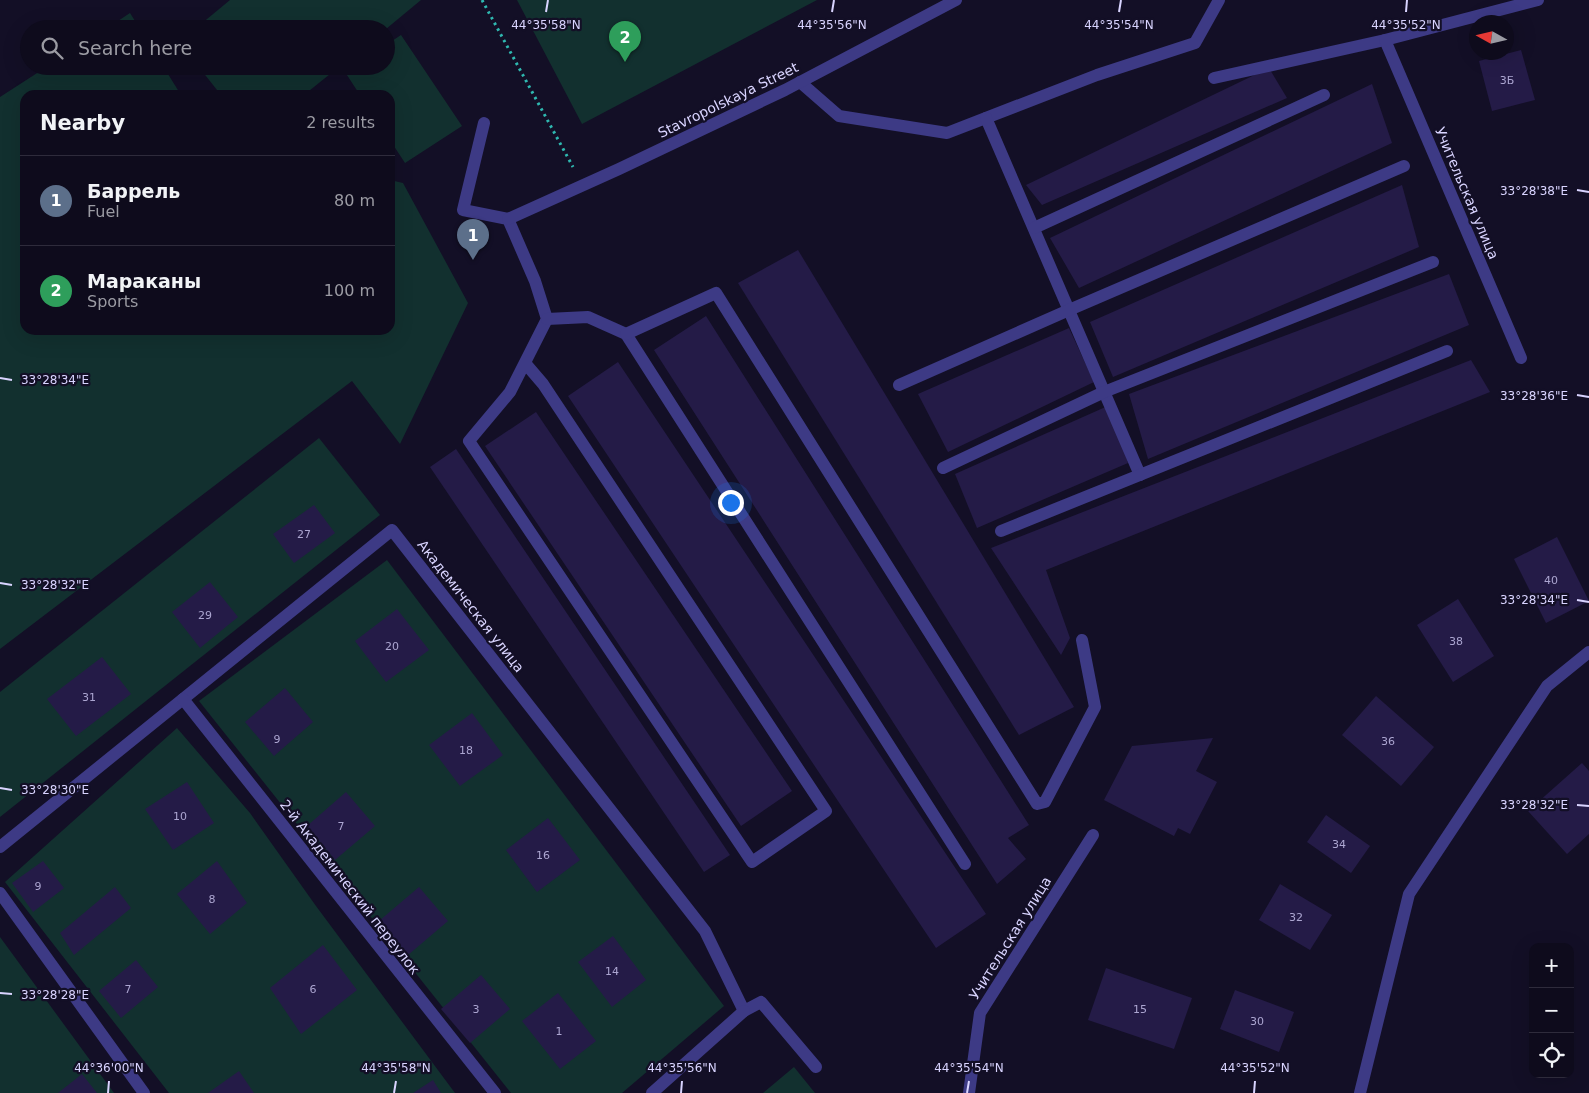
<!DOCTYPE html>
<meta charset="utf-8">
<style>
:root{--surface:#0e0b1c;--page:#1c1929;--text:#f1f3f6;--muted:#9b9ba3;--line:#2e2b3b;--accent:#ea580c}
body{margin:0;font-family:"DejaVu Sans",sans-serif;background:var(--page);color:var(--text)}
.controls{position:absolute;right:15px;bottom:15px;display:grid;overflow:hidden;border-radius:10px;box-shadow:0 5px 20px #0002}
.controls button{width:45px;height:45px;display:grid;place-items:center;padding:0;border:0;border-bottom:1px solid var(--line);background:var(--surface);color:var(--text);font:25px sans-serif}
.compass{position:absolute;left:1469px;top:15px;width:45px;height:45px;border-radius:50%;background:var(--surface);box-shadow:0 5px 20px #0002;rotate:278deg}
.you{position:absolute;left:730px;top:502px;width:18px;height:18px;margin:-12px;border:4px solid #fff;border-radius:50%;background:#1a73e8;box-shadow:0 0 0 8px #1a73e833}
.badge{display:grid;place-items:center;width:32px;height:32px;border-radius:50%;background:var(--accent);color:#fff;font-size:16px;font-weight:700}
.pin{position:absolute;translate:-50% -41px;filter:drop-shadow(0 1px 2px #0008)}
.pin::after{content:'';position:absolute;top:26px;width:18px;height:15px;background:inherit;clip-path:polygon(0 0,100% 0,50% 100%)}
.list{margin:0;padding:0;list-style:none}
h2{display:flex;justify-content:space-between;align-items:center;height:65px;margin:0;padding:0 20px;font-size:21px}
h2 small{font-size:16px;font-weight:400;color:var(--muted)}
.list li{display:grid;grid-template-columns:32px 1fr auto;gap:15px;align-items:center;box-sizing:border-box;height:90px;padding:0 20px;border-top:1px solid var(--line)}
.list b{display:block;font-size:19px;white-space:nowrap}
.list p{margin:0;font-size:16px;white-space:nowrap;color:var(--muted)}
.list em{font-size:16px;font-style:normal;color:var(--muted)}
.icon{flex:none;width:28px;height:28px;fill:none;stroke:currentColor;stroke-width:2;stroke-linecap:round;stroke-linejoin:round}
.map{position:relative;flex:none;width:1589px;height:1093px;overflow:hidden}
.search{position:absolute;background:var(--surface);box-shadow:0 5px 20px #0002;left:20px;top:20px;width:375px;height:55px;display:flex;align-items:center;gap:12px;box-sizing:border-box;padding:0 18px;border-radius:28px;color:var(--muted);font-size:19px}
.panel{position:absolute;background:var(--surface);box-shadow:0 5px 20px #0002;left:20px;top:90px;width:375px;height:245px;border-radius:15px}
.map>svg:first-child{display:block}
</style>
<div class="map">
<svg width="1589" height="1093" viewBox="0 0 1589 1093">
<rect width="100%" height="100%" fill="#130f26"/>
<g fill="#12302f">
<polygon points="230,0 421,0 386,29 195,29"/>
<polygon points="517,0 817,0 582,124"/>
<polygon points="130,13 140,29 106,29"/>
<polygon points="401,35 462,126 405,163 390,140 390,95 360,95 345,72 354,66 386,66 386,45"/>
<polygon points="48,66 163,66 181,95 25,95 25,330 390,330 390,180 403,183 468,303 400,444 352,381 0,649 0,97"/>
<polygon points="198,66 340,66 304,95 221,95"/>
<polygon points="319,438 380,515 0,817 0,692"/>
<polygon points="387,560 724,1006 622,1093 511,1093 199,701"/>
<polygon points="177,728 250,813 316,906 455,1093 169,1093 5,882"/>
<polygon points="0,937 114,1093 0,1093"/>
<polygon points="794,1067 815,1093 763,1093"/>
</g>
<g fill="#241b47">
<polygon points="1521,50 1535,100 1492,111 1479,61"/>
<polygon points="1269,68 1287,98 1042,205 1026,185"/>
<polygon points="1372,84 1392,143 1079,288 1050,238"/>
<polygon points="1402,185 1419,247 1113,377 1090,322"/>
<polygon points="798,250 1074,707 1019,735 738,283"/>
<polygon points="1449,274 1469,325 1148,459 1129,394"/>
<polygon points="706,316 1029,825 1008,838 1026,859 997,884 654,350"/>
<polygon points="1069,328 1094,382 948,452 918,394"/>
<polygon points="1471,360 1490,392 1046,570 1070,638 1061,655 991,548"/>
<polygon points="618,362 986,914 936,948 568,396"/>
<polygon points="1110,405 1128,463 977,528 955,474"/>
<polygon points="536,412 792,791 741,826 485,446"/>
<polygon points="456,449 730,855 704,872 430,467"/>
<polygon points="314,505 335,533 294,563 273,534"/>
<polygon points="1557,537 1589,601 1546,623 1514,559"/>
<polygon points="210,582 238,617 200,648 172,612"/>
<polygon points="1458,599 1494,656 1453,682 1417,625"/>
<polygon points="397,609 429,650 386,682 355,641"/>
<polygon points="102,657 131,694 76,736 47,699"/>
<polygon points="285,688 313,722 274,756 245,722"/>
<polygon points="1376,696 1434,747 1401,786 1342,735"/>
<polygon points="472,713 503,755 460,786 429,745"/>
<polygon points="1213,738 1196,771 1217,782 1190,834 1178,828 1174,836 1104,800 1132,746"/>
<polygon points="1582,763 1589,771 1589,834 1567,854 1528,811"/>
<polygon points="187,782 214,823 173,850 145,809"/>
<polygon points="346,792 375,826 335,860 307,826"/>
<polygon points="1326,815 1370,846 1351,873 1307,842"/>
<polygon points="548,818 580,860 537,892 506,850"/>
<polygon points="43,861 64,888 33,912 12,883"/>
<polygon points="217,861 247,903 210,934 177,894"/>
<polygon points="1280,884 1332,915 1310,950 1259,920"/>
<polygon points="115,887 131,908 74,955 60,933"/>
<polygon points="419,887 448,921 408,955 379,921"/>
<polygon points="613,936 646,980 612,1007 578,962"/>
<polygon points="323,945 357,990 301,1034 270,988"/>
<polygon points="136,960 158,987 121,1018 99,991"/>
<polygon points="1106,968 1192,998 1174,1049 1088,1020"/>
<polygon points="481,975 510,1009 470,1043 441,1009"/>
<polygon points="1235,990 1294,1012 1279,1052 1220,1029"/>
<polygon points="558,993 596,1041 560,1069 522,1021"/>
<polygon points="239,1071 254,1093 208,1093"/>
<polygon points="82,1074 97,1093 58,1093"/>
<polygon points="433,1080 441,1093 413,1093"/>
</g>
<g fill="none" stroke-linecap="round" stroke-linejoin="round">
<polyline stroke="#2fb8b0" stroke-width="3" stroke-dasharray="2.5 4" stroke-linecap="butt" points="482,0 573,167"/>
<g stroke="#3d3a85" stroke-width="12">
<polyline points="1214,78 1385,40 1538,0"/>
<polyline points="800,82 839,116 947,133 1097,75 1195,43 1219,0"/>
<polyline points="986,118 1140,475"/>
<polyline points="484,123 463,210 508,219 535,281 547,319 510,392 469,441 752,862 826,811 543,384 525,363"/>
<polyline points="1034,228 1324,95"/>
<polyline points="547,319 588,317 626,334 965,864"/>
<polyline points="626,334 716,293 1037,804 1045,802 1095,707 1082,640"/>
<polyline points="899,385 1069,310 1404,166"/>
<polyline points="943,468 1104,392 1433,262"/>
<polyline points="1001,531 1447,351"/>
<polyline points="0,847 392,530 705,931 744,1011 761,1002 816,1067"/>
<polyline points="0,893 144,1093"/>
<polyline points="1360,1093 1409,894 1547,686 1589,652"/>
</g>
<g stroke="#3d3a85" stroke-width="12">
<polyline points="1385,40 1521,358"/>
<polyline points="508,219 619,169 785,90 956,0"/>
<polyline points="183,699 495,1093"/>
<polyline points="652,1093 744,1011"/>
<polyline points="969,1093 980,1013 1093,835"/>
</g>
</g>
<path fill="none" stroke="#d9d4ff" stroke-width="2" d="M546 12 548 0M832 12 834 0M1119 12 1121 0M1406 12 1407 0M1577 190 1589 192M0 378 12 380M1577 395 1589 397M0 583 12 585M1577 600 1589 602M0 788 12 790M1577 805 1589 806M0 993 12 994M108 1093 109 1081M394 1093 396 1081M681 1093 682 1081M967 1093 969 1081M1254 1093 1255 1081"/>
<g text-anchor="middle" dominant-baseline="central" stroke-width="4.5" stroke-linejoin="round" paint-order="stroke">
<g font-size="11" fill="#aca6d1">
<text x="1507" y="80">3Б</text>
<text x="304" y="534">27</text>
<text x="1551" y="580">40</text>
<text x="205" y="615">29</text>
<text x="1456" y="641">38</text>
<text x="392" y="646">20</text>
<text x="89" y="697">31</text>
<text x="277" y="739">9</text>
<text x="1388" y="741">36</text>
<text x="466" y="750">18</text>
<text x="180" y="816">10</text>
<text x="341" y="826">7</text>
<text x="1339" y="844">34</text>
<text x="543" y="855">16</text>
<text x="38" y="886">9</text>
<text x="212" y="899">8</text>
<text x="1296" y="917">32</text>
<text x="612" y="971">14</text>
<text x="128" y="989">7</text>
<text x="313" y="989">6</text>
<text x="476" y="1009">3</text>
<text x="1140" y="1009">15</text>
<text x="1257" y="1021">30</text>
<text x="559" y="1031">1</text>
</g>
<g font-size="14" fill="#d9d4ff" stroke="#130f26">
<text transform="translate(728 100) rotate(-26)">Stavropolskaya Street</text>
<text transform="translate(1467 193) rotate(67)">Учительская улица</text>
<text transform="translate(471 606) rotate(52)">Академическая улица</text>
<text transform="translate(350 887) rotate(52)">2-й Академический переулок</text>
<text transform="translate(1010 938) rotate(-58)">Учительская улица</text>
</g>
</g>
<g font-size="12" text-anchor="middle" fill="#d9d4ff" stroke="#130f26" stroke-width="4.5" stroke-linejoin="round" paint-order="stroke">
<text x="546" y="29">44°35'58"N</text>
<text x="832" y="29">44°35'56"N</text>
<text x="1119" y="29">44°35'54"N</text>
<text x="1406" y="29">44°35'52"N</text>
<text x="1534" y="195">33°28'38"E</text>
<text x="55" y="384">33°28'34"E</text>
<text x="1534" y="400">33°28'36"E</text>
<text x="55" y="589">33°28'32"E</text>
<text x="1534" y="604">33°28'34"E</text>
<text x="55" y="794">33°28'30"E</text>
<text x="1534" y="809">33°28'32"E</text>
<text x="55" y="999">33°28'28"E</text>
<text x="109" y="1072">44°36'00"N</text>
<text x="396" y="1072">44°35'58"N</text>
<text x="682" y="1072">44°35'56"N</text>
<text x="969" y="1072">44°35'54"N</text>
<text x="1255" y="1072">44°35'52"N</text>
</g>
</svg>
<div class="controls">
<button>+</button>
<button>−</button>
<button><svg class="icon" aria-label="locate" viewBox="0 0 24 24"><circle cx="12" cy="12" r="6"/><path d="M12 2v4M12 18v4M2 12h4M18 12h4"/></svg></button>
</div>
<svg class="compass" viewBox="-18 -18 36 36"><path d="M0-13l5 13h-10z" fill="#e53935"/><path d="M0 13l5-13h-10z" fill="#9b9ba3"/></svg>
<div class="you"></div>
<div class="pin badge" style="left:473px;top:260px;background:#5c6f8a">1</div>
<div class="pin badge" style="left:625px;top:62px;background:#2e9e5b">2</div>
<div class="search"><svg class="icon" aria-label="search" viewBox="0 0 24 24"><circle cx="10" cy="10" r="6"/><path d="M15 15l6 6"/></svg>Search here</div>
<section class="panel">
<h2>Nearby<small>2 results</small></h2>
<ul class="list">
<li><span class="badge" style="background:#5c6f8a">1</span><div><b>Баррель</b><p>Fuel</p></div><em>80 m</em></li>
<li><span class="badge" style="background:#2e9e5b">2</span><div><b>Мараканы</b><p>Sports</p></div><em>100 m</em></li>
</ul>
</section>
</div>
